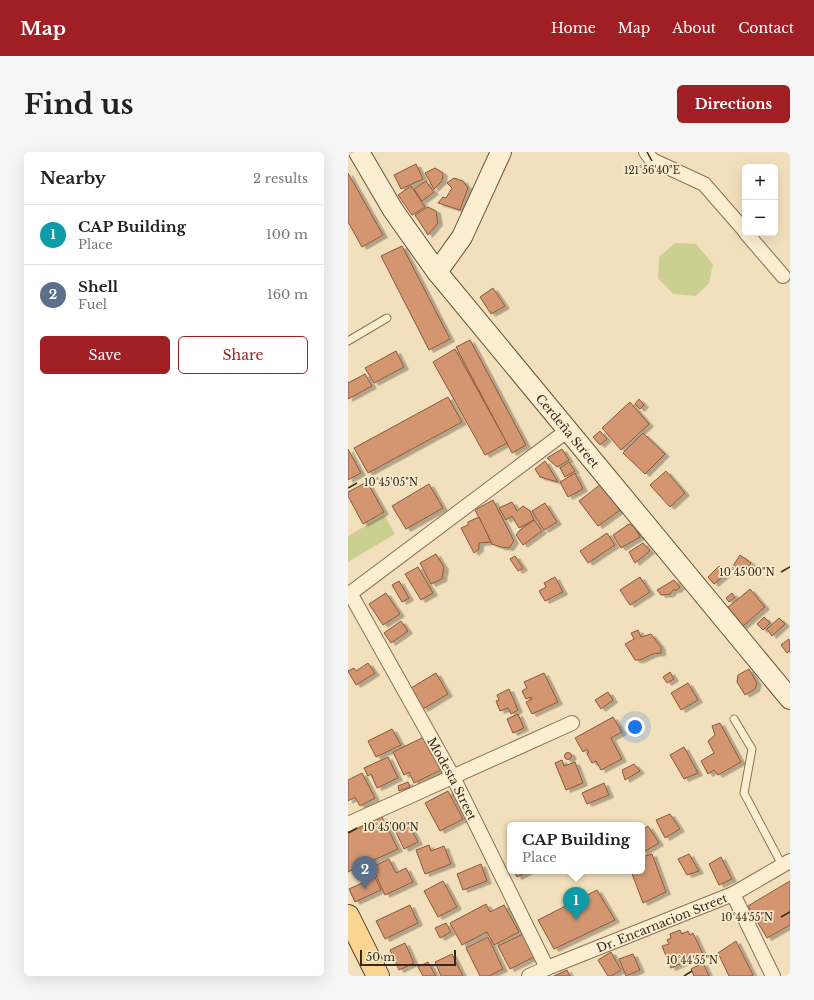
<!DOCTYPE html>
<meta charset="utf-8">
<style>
:root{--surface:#fff;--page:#f6f6f6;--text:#202124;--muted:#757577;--line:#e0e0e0;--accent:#9f1f24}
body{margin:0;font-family:"Libre Baskerville",serif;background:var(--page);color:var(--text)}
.controls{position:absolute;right:12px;top:12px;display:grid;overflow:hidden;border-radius:6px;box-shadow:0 4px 16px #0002}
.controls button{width:36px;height:36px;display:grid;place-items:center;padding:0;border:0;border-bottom:1px solid var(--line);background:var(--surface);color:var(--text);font:20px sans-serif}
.scale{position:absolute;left:12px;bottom:10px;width:96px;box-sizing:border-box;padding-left:4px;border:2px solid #39281b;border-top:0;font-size:11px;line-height:14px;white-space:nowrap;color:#39281b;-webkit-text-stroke:3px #f8ebcd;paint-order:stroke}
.you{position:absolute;left:287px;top:575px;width:14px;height:14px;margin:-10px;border:3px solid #fff;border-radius:50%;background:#1a73e8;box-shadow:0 0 0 6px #1a73e833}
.badge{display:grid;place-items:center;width:26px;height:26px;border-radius:50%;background:var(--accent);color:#fff;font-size:13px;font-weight:700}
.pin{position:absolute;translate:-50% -33px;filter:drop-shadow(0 1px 2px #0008)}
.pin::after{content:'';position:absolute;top:21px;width:14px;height:12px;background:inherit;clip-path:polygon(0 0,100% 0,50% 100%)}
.popup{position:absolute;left:159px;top:670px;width:138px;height:52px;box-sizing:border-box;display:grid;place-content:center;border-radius:6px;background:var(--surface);filter:drop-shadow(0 1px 3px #0005);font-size:13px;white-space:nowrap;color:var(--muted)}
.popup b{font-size:15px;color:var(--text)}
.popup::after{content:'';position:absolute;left:50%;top:100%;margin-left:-8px;border:8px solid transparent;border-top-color:var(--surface)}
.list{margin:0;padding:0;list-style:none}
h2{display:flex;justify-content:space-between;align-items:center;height:52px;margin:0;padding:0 16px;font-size:17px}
h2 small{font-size:13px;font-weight:400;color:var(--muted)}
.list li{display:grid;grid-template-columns:26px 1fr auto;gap:12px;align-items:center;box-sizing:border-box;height:60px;padding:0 16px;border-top:1px solid var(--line)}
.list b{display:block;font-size:15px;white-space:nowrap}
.list p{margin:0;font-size:13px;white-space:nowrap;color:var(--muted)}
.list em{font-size:13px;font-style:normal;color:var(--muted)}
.actions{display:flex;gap:8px;padding:12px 16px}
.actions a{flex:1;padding:9px 0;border:1px solid var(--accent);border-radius:6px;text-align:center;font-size:14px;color:var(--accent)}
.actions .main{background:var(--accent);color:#fff}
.map{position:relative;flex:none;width:442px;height:824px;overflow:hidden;border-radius:6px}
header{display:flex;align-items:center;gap:24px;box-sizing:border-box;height:56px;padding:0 20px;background:var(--accent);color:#fff}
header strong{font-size:19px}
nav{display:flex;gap:22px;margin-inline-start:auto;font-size:14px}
.intro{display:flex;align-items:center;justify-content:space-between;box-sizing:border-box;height:96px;padding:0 24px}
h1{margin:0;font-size:28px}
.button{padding:10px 18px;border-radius:6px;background:var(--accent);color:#fff;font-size:14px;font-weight:700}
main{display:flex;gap:24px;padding:0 24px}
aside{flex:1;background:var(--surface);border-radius:6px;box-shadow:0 4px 16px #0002}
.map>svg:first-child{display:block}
</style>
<header>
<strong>Map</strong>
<nav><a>Home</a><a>Map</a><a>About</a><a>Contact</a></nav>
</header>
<div class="intro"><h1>Find us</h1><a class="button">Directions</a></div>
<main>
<aside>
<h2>Nearby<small>2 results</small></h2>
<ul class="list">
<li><span class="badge" style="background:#0f9aa8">1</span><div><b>CAP Building</b><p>Place</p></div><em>100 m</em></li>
<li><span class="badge" style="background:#5c6f8a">2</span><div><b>Shell</b><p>Fuel</p></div><em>160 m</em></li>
</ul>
<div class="actions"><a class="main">Save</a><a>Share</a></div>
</aside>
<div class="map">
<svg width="442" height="824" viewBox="0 0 442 824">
<defs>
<filter id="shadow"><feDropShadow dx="4.5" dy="2.5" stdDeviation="0" flood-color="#0004"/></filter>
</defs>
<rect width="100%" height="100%" fill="#f2e0bd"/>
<g fill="#cbd090">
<polygon points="327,91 348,92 365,112 361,131 348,144 325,142 310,126 311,105"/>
<polygon points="36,363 47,382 0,410 0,384"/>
</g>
<g fill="#d3966f" stroke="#8c5738" filter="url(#shadow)">
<polygon points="68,12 75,27 53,37 46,23"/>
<polygon points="87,16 95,21 94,29 86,37 77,21"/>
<polygon points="0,21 35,83 14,95 0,70"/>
<polygon points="106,26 115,29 120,36 112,58 90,51 95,45 98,46 104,36 99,31"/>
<polygon points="78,29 86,40 74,49 66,37"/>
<polygon points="63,34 77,55 64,63 50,43"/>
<polygon points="80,55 88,59 90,71 80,83 67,63"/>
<polygon points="54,94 102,187 81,198 33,104"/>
<polygon points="145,136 157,154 143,162 132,145"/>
<polygon points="122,188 178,293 164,301 108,195"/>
<polygon points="107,197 159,291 137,303 85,210"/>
<polygon points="48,199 56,215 26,231 17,216"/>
<polygon points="17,222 24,234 0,247 0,231"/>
<polygon points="100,245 114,270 20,321 6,296"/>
<polygon points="291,247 296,253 292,257 287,252"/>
<polygon points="282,250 301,272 273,298 254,276"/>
<polygon points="252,279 259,287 252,293 245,285"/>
<polygon points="295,281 317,302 297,322 275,301"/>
<polygon points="0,297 13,321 0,328"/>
<polygon points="214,297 221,308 209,315 199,306"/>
<polygon points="197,309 210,330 192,325 187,317"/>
<polygon points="221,310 227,319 217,325 212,316"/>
<polygon points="318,319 337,341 322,355 302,333"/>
<polygon points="227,321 235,337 220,345 212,330"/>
<polygon points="19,330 36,360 15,372 0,344 0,340"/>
<polygon points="81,332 95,356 58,377 44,354"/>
<polygon points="253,332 272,358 250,374 231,349"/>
<polygon points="145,348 166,389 161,396 153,395 144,392 127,358"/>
<polygon points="164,350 169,359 175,354 182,359 186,368 171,376 164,364 158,368 151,356"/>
<polygon points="197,351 209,370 196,378 184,359"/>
<polygon points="131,365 143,390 131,391 131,397 126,401 113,376 120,373 120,370"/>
<polygon points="186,368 194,379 175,393 168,383 172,378"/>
<polygon points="281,372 286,374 292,385 273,396 265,383"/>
<polygon points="259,381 267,393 240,411 232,399"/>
<polygon points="295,391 302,399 287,411 281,400"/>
<polygon points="88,402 96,415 94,427 83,432 72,411"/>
<polygon points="392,403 403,411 396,421 385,414"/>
<polygon points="167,404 175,416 170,419 162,407"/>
<polygon points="371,414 378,422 366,432 360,425"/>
<polygon points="70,415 85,441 73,448 57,422"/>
<polygon points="207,425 215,440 197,449 191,439 198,435 196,431"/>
<polygon points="292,425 302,440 282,453 272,438"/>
<polygon points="326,428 332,435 329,438 325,438 322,442 313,443 309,438"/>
<polygon points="51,429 61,446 54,450 44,433"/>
<polygon points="402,437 417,455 394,475 379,456"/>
<polygon points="38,441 52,462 35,473 21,452"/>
<polygon points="384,441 387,445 381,450 378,446"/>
<polygon points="416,465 422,471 415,478 409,472"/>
<polygon points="431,466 437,472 424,484 419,477"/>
<polygon points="53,469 60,479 43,491 36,481"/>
<polygon points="290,478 293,485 303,482 313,495 313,501 305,502 292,508 287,508 277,492 286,487 283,481"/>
<polygon points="441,487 442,498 439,501 433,493"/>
<polygon points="20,511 27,521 8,533 0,519 6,516 8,519"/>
<polygon points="401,517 409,531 407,537 397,543 389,530 390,523"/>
<polygon points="322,520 326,527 319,531 315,525"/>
<polygon points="88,521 100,542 75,557 63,536"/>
<polygon points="196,521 210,550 184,562 178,550 184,547 183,545 178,547 174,539 179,536 176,530"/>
<polygon points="340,531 350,548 333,558 323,541"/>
<polygon points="161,537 170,558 163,562 160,556 152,559 148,549 151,548 149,543"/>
<polygon points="260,540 265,548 253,557 247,548"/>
<polygon points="170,562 176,576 165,581 159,567"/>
<polygon points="265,565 274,580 263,586 274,607 253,618 248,609 244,611 239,602 241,600 239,597 235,600 227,586"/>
<polygon points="372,571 393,610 370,623 366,618 360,622 353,609 366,601 360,589 367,583 364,574"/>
<polygon points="44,577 53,593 28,605 20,589"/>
<polygon points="76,585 93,618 66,631 61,620 56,623 45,600"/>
<polygon points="336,595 350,621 336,627 322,603"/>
<circle cx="220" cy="604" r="3.5"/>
<polygon points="40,605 50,626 29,636 23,622 20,624 16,616"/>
<polygon points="214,608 216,614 227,610 235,631 218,638 207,611"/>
<polygon points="286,612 292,619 277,628 274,618"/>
<polygon points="14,621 27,646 12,654 7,645 0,649 0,628"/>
<polygon points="60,630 62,635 51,639 50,634"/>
<polygon points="256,631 261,643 239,652 234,641"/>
<polygon points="100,639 115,667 92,679 77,651"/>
<polygon points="322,662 332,677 317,686 308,668"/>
<polygon points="34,665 50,697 0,720 0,681"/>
<polygon points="59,669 70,690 56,697 46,676"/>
<polygon points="300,674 311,691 294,701 294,678"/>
<polygon points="81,693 83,699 96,694 103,712 77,722 68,698"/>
<polygon points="304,702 318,740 295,751 283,719 294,719 294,705"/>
<polygon points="341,702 351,719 339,723 330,707"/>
<polygon points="373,705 384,727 371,733 361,712"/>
<polygon points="41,707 48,721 58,716 65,730 37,743 24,715"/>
<polygon points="133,712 139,729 115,738 109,722"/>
<polygon points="166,719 181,719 169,725"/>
<polygon points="27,725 33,738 7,750 1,737"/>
<polygon points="95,729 109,755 90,765 76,739"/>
<polygon points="442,729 442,773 419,786 400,754"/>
<polygon points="249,738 267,768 206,797 190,768"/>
<polygon points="138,752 142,760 156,753 171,780 146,793 139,780 114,793 102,771"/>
<polygon points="62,753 70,771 37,787 28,769"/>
<polygon points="98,771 103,780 92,786 87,776"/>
<polygon points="332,778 334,782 340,779 342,783 345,781 355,802 323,816 314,794 321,792 319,788 323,786 322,782"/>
<polygon points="175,782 186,805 162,817 150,794"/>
<polygon points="140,785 155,817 141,824 132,824 118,796"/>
<polygon points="388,789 405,823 403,824 381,824 370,801"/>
<polygon points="57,791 66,811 51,818 42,798"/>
<polygon points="263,800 273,818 263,824 260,824 250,808"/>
<polygon points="104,802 115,824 93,824 87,810"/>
<polygon points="285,802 292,818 278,824 271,807"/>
<polygon points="80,810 88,824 75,824 70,815"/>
<polygon points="355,811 361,824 346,824 343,817"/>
<polygon points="219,818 222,824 206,824"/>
</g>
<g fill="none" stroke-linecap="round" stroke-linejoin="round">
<defs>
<g id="lane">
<polyline points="0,189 39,166"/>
<polyline points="386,567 404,597 396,641 434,713"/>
</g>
<g id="street">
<polyline points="298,0 304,8 356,32 397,79"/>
<polyline points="398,81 435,124"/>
<path id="s1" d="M2 441 105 625 199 816"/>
<polyline points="0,443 220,278"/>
<polyline points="0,672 224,571"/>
<polyline points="385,742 425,824"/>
<path id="s2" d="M181 824 199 816 385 742 442 709"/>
</g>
<g id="secondary">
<path id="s3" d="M11 0 45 58 89 120 442 547"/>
<polyline points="89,120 114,85 153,0"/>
</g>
<polyline id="primary" points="0,764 30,824"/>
</defs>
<use href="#lane" stroke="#8b7055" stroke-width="9"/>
<use href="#street" stroke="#8b7055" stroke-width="16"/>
<use href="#secondary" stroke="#6d5138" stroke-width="22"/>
<use href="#primary" stroke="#583e2a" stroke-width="24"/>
<use href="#lane" stroke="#fceed1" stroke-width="7"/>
<use href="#street" stroke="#fceed1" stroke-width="14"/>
<use href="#secondary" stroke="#fceed1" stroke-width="20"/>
<use href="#primary" stroke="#f9d591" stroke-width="22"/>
</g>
<path fill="none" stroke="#39281b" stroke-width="1.5" d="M299 0 304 9M0 336 9 331M433 420 442 415M0 681 9 676M433 765 442 760M336 824 344 819"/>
<g text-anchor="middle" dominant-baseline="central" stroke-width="3.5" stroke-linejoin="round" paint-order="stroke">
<g font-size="12" fill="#39281b" stroke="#f8ebcd">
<text stroke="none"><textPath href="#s3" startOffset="349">Cerdeña Street</textPath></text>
<text stroke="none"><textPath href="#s1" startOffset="212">Modesta Street</textPath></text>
<text stroke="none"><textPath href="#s2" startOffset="143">Dr. Encarnacion Street</textPath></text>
</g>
</g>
<g font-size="10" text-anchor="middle" fill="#39281b" stroke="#f8ebcd" stroke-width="3.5" stroke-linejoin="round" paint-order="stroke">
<text x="304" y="22">121°56'40"E</text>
<text x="43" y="334">10°45'05"N</text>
<text x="399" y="424">10°45'00"N</text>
<text x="43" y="679">10°45'00"N</text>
<text x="399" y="769">10°44'55"N</text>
<text x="344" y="812">10°44'55"N</text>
</g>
</svg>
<div class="controls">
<button>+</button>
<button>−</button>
</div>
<div class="scale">50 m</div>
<div class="you"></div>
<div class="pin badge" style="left:228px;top:768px;background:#0f9aa8">1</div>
<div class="popup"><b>CAP Building</b>Place</div>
<div class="pin badge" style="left:17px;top:737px;background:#5c6f8a">2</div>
</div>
</main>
